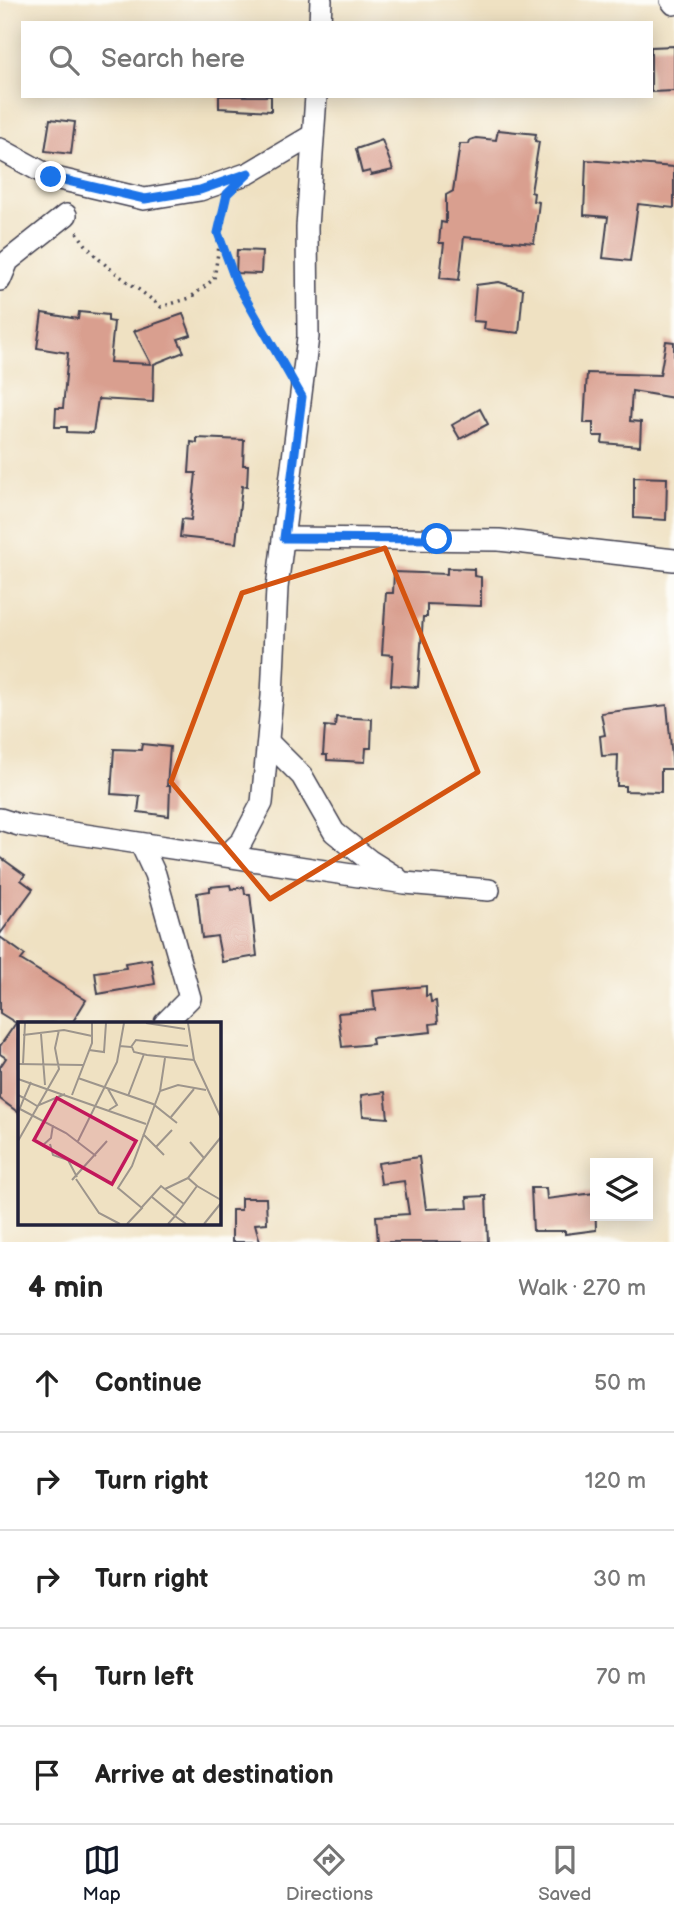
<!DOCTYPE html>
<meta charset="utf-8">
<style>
:root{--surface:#fff;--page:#f6f6f6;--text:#222;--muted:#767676;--line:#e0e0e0;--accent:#111827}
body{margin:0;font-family:"Balsamiq Sans",sans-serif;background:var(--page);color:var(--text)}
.controls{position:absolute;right:21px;bottom:21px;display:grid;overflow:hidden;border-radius:0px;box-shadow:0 4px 18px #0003}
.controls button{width:63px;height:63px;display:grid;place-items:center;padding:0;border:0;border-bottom:2px solid var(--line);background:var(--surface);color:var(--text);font:35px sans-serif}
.stop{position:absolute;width:21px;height:21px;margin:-16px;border:5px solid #1a73e8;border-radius:50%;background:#fff}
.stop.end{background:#1a73e8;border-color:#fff;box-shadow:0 2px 7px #0008}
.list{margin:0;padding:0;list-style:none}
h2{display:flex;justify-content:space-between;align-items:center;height:91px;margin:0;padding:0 28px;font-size:30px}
h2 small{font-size:23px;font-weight:400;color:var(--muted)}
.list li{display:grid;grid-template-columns:46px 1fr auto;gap:21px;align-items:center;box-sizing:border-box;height:98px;padding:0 28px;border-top:2px solid var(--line)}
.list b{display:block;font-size:26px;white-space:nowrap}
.list em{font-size:23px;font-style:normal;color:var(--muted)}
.icon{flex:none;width:38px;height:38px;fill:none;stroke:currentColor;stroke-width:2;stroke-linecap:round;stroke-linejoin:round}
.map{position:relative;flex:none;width:674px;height:1242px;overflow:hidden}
.search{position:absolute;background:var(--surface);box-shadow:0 4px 18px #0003;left:21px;right:21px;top:21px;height:77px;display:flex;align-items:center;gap:18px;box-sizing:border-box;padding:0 24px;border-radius:0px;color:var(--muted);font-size:26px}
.sheet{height:581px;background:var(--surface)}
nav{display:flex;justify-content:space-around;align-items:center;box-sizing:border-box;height:98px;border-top:2px solid var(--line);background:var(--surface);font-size:19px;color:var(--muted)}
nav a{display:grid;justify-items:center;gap:4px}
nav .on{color:var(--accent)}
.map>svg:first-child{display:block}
</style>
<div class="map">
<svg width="674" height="1242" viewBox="0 0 674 1242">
<rect width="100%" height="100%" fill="#fdfcf7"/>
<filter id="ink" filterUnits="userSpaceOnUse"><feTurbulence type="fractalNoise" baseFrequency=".0143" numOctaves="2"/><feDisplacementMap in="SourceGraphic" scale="14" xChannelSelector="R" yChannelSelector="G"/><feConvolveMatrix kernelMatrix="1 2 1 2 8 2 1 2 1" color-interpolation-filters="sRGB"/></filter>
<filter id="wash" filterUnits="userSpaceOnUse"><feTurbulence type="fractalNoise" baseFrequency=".00686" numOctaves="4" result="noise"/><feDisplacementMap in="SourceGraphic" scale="28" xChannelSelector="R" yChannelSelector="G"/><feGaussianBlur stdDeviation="1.57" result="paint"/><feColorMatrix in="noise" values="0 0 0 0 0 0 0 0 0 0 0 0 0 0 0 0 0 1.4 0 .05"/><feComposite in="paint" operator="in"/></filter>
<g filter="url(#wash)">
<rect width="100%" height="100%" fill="#efe1c2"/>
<g id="blocks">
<g fill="#d99f8f">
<polygon points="674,46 674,91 651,92 651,47"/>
<polygon points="219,96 271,96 271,111 219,108"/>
<polygon points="50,119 75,122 71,154 45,151"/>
<polygon points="498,130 536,134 535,141 539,142 531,192 534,193 533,201 539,202 534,243 464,237 459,280 440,278 444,243 439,243 441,222 446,223 446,195 453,191 460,144 469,144 470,140 476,138 496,140"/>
<polygon points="382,140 393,170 371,175 370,171 362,173 356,149"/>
<polygon points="586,160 674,167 674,208 638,204 630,261 603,258 608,217 584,215"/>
<polygon points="237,250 262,251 261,274 236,273"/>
<polygon points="499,282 523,289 519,333 484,329 485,322 473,321 476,285"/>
<polygon points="79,312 108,315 108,321 114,322 110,362 151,364 134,331 183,314 191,335 178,339 184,352 154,364 153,402 98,399 93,433 67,432 67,427 55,427 56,408 63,408 68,353 37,348 42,313 78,319"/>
<polygon points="666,341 674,342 674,398 632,391 630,421 641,422 640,446 602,443 603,436 593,436 593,423 584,423 587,373 660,375"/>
<polygon points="480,409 488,424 460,439 452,425"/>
<polygon points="197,438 244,440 243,465 248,465 247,487 242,486 236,543 180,537 182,519 191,520 196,473 189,473 191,442 197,443"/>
<polygon points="634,477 667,478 666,520 634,518"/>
<polygon points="447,568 474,569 474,576 481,577 481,606 427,604 427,617 423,617 418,687 391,685 393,655 382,654 386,593 393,593 394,572 447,574"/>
<polygon points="667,705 673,769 661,769 661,792 625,791 625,786 617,786 618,755 602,756 600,736 605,735 601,713"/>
<polygon points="336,717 372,719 371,748 366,748 365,762 327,760 327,755 323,755 325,726 335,727"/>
<polygon points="142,744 170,747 167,786 170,786 169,816 138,812 140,796 111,794 114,749 141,750"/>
<polygon points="0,857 25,875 21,880 33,889 0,934"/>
<polygon points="230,885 231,889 244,887 245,894 250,894 257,956 222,962 217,936 202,938 197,893 210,891 210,887"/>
<polygon points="0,937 25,955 21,960 86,1000 72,1023 19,1023 19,1113 0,1099 0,1067 6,1058 0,1054 0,1046 16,1023 0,1013"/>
<polygon points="151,959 155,984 98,994 95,972 126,968 125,963"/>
<polygon points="426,986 426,996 430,995 431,1002 436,1001 438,1023 430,1024 431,1032 372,1038 373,1044 342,1047 338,1013 375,1010 373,991"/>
<polygon points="385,1092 388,1118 363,1116 361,1095"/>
<polygon points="419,1157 426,1209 468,1208 467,1197 486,1196 488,1242 378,1242 376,1216 409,1214 404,1181 381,1184 378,1163"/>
<polygon points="531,1188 546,1188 547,1199 595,1193 596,1230 565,1234 565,1231 533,1231"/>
<polygon points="241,1198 266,1198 267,1223 255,1224 260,1242 232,1242 232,1210 241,1210"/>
</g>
</g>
</g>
<g filter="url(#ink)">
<use href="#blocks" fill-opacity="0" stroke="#413f4f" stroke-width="2"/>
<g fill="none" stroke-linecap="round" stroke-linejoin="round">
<defs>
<g id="minor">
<polyline points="671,0 674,4"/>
<polyline points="320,23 321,0"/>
<polyline points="0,149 51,177 144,199 200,190 249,173 313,135"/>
<polyline points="0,280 8,261 66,215"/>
<polyline points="284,538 499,540 674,560"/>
<polyline points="268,742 302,776 334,832 370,861 397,878"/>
<polyline points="0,819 19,825 405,883 489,890"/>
<polyline points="141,844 155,874 190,998 165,1023"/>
<polyline points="228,854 242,841 262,803 272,696 277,588 308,337 307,227 316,96"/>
</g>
</defs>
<use href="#minor" stroke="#413f4f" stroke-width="24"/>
<g stroke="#413f4f" stroke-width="3.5" stroke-dasharray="2 5" stroke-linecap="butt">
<path d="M77 232C97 266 132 282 161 307L190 298 214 279 226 200"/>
<polyline points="219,235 236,282 285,369"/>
</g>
<use href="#minor" stroke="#fff" stroke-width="21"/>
</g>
</g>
<g fill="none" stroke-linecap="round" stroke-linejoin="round" filter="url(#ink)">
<polyline stroke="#1a73e8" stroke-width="9" points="51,177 145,199 200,190 249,173 227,194 218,233 236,282 302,397 284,538 437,539"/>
</g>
<path fill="none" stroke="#d45411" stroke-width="5" stroke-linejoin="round" d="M385 548 478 772 270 899 171 782 242 593Z"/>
<g transform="translate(18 1022)">
<rect width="203" height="203" fill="#efe1c2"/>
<path fill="none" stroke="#9d958c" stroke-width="2" d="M128 1 167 7M170 1 176 38 203 96M23 12 27 63M5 13 46 8 74 14M101 24 113 25 118 18 170 24M114 25 116 30 129 33 176 38M71 28 86 30 88 1M0 42 65 43M5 42 7 1M60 56 135 82 159 101M0 57 128 102M13 60 6 76 19 84 47 72M90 67 99 83 91 88M142 69 147 36M0 73 6 76 0 91M54 73 74 21V1M110 74 126 32M2 87 48 111 78 134M153 95 176 67M125 112 146 133M0 119 41 47 37 26 41 8M60 119 99 40 106 1M172 120 186 136M32 122 35 133 50 138 59 155M24 124 33 116 35 103M138 125 154 108M170 156 203 115M58 157 81 191 102 202M54 158 89 119M179 164 203 178M134 175 157 194 179 164 170 156 147 167M124 185 143 164 166 182M109 202 124 186 100 166 114 144 142 69 160 63 188 68M150 202 157 194 168 202M186 202 203 181"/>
<path fill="#c2185b" fill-opacity="0.15" stroke="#c2185b" stroke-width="3.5" d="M39 76 118 119 94 162 16 118Z"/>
<rect width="203" height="203" fill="none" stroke="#22223b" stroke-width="3.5"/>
</g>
</svg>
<div class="controls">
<button><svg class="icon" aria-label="layers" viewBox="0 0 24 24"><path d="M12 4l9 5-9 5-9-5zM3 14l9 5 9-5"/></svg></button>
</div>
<div class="stop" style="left:437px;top:539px"></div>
<div class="stop end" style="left:51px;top:177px"></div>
<div class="search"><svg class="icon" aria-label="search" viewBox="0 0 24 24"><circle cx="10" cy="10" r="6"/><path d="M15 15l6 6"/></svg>Search here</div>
</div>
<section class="sheet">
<h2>4 min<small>Walk · 270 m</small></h2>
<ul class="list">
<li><svg class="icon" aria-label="ahead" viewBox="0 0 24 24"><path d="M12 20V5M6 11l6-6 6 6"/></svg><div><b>Continue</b></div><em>50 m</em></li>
<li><svg class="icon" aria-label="right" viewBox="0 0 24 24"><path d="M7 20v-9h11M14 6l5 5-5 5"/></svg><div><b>Turn right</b></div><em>120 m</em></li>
<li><svg class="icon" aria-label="right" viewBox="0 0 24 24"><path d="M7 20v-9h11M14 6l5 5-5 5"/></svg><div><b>Turn right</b></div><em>30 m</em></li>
<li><svg class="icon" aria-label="left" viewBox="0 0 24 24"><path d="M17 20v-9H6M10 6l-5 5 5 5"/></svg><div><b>Turn left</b></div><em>70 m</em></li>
<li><svg class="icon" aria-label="arrive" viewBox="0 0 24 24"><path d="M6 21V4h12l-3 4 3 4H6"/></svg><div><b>Arrive at destination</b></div></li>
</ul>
</section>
<nav>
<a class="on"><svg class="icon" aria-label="map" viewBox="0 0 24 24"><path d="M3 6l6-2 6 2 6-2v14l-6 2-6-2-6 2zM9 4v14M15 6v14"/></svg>Map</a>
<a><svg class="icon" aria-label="directions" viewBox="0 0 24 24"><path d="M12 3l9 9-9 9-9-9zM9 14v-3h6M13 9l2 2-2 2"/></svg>Directions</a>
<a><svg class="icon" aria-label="saved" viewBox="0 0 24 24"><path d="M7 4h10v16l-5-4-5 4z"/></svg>Saved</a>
</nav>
